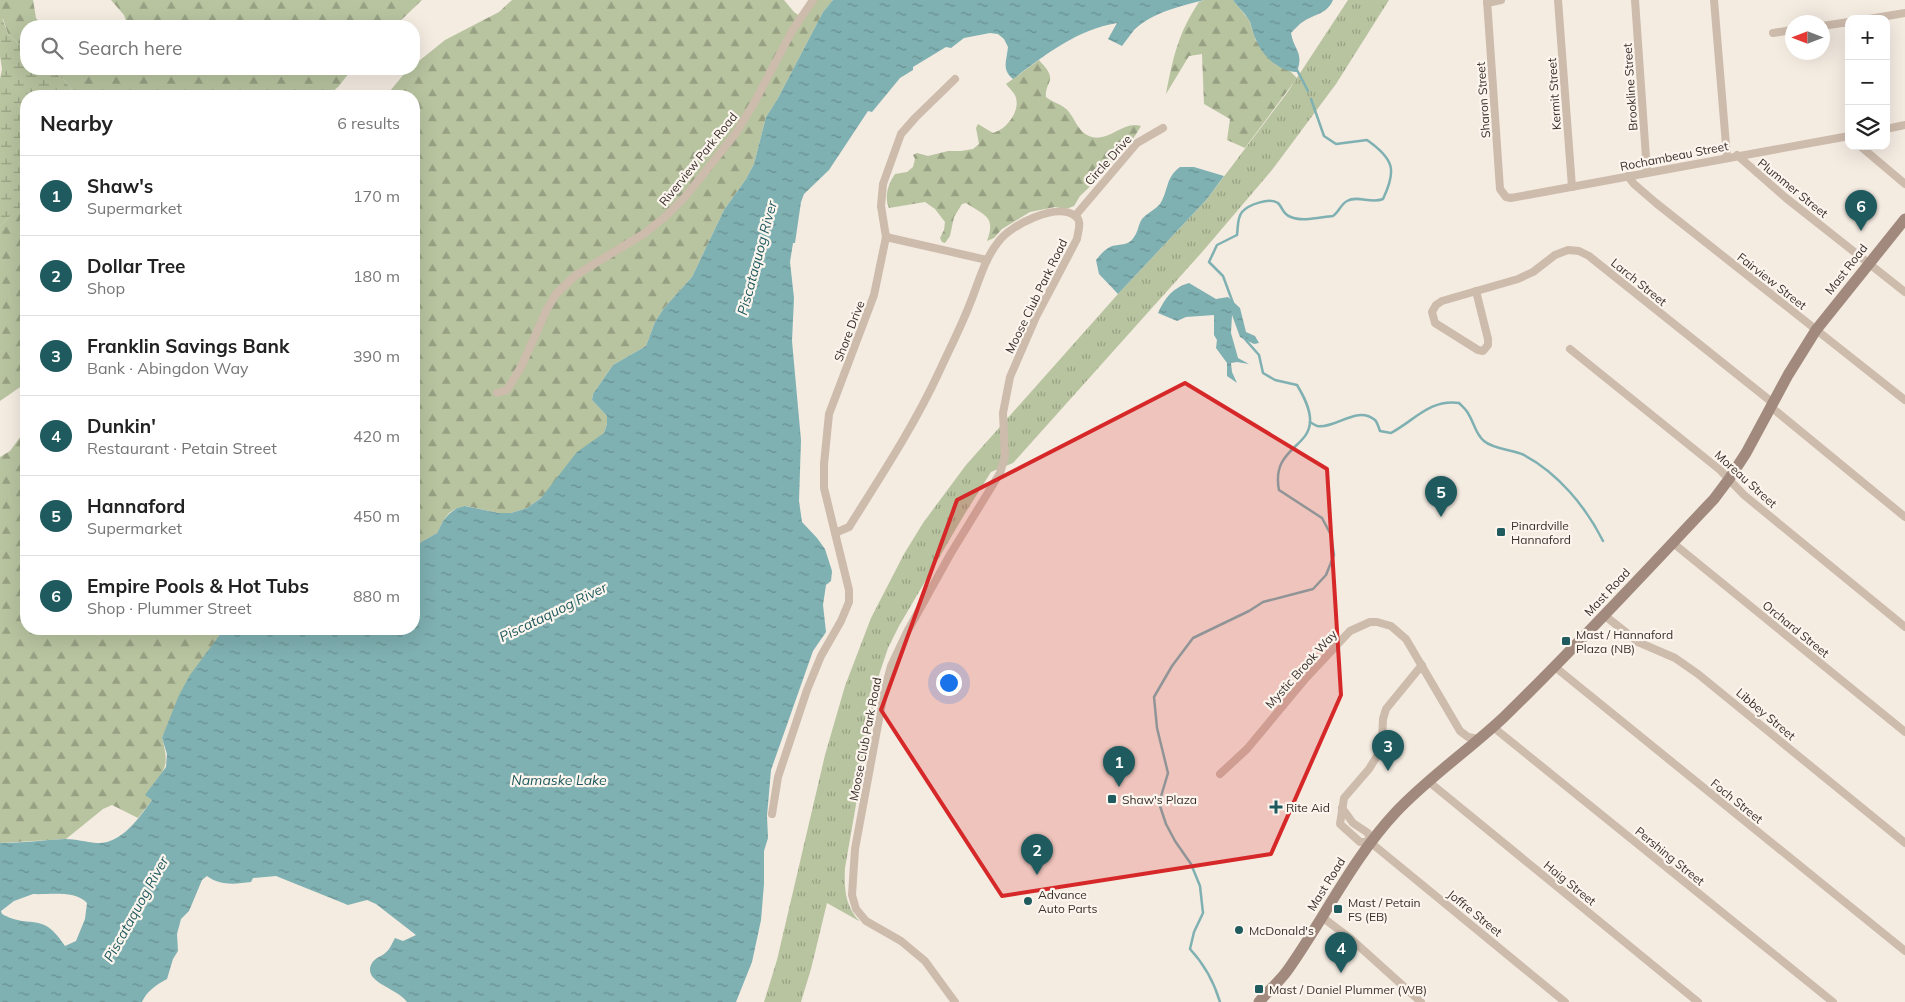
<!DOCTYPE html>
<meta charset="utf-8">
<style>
:root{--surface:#fff;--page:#f2f2f2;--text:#222;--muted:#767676;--line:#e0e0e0;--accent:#1f5a5e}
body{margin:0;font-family:Mulish,sans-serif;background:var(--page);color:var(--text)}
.controls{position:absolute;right:15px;top:15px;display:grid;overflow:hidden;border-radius:10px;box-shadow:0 5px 20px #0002}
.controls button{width:45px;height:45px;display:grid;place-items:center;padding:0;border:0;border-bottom:1px solid var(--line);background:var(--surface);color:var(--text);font:25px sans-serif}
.compass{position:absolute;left:1785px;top:15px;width:45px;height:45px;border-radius:50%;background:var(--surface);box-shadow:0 5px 20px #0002;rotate:270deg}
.you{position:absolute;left:948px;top:682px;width:18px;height:18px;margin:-12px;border:4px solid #fff;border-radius:50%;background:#1a73e8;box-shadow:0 0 0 8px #1a73e833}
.badge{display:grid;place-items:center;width:32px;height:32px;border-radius:50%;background:var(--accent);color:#fff;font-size:16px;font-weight:700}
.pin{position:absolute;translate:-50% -41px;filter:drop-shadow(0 1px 2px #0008)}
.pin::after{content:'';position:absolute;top:26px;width:18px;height:15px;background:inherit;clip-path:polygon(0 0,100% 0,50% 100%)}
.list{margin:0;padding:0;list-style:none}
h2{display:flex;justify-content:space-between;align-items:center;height:65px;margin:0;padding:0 20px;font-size:21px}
h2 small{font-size:16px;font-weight:400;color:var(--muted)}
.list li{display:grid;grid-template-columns:32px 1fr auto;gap:15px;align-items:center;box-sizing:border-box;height:80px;padding:0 20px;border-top:1px solid var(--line)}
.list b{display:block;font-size:19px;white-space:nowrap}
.list p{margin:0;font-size:16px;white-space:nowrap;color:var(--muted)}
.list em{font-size:16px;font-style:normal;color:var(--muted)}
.icon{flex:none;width:28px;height:28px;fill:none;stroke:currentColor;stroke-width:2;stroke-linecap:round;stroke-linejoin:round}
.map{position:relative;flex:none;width:1905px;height:1002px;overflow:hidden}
.search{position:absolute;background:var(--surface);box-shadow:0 5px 20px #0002;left:20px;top:20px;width:400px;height:55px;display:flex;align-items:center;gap:12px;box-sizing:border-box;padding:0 18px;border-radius:20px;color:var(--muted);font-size:19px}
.panel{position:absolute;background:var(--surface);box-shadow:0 5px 20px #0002;left:20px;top:90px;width:400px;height:545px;border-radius:20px}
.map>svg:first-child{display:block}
</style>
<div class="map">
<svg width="1905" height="1002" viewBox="0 0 1905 1002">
<defs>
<pattern id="forest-firs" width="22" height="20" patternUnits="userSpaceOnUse" patternTransform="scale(1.25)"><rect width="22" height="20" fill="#b8c4a0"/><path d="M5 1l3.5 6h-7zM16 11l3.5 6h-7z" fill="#97a083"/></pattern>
<pattern id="wetland-marsh" width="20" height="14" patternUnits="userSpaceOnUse" patternTransform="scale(1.25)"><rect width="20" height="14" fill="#b8c4a0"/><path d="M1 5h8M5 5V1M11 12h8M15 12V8" fill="none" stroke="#97a083"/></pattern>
<pattern id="park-tufts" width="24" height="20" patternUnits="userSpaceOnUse" patternTransform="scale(1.25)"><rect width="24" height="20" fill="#b8c4a0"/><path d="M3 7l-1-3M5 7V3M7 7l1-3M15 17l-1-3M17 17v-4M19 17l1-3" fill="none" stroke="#97a083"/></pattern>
<pattern id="water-ripples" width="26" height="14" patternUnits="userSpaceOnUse" patternTransform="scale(1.25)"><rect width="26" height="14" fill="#7fb0b2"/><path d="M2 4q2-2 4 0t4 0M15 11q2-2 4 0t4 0" fill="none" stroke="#699091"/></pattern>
</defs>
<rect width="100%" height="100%" fill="#f4ebe1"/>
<g fill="url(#forest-firs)">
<polygon points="0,0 33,0 36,18 43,26 26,26 26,50 8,34 3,19 0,20"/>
<polygon points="111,0 422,0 395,26 128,26 124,15"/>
<polygon points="512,0 784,0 794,12 804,19 816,0 833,0 823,12 777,100 766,117 754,164 746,179 724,210 692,277 664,308 655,322 646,346 613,365 593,394 592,400 607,416 607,424 604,433 541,498 527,508 511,513 499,513 466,506 457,508 449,513 443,521 437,533 414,546 414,96 386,96 408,69 414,69 414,65 445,40 499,12"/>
<path d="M1204 0H1233L1249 20 1256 41 1276 65 1290 71 1297 78 1245 148 1227 140 1230 119 1204 104 1202 54 1189 56 1166 94C1173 58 1178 33 1199 2Z"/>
<path d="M1039 60C1042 64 1050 71 1050 77 1051 83 1045 87 1046 97 1053 103 1063 104 1069 112 1076 121 1078 131 1089 136 1108 144 1123 120 1141 126L1133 139 1100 177 1080 196 1074 206 1066 209 1055 207 1030 212 1002 229 994 238 987 241C996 216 985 216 966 203L962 204 954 217 950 236 945 243 942 242 940 238 944 230 945 222 935 209 925 202 889 208C884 197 888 184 895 174L907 172 913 167 915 159 913 155 917 153 928 156 948 151H961L973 149 979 144 976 128 978 124 993 133C1006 130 1020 112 1016 98 1015 93 1009 88 1006 84Z"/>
<polygon points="50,69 122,69 130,72 140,69 352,69 339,86 328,96 77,96 64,80"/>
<polygon points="24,208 26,208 26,383 0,401 0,226 9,217"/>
<path d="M26 429V629H224L210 649 162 738C171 771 163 769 146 795L152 800 138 818 112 805 103 809 66 839 0 843V457L10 451Z"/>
</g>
<polygon fill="url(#wetland-marsh)" points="2,18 8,34 26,50 26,69 50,69 64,80 77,96 26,96 26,208 9,217 0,226 0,79 2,69 0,56 0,20"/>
<path fill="url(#park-tufts)" d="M1348 0H1389L1336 84 1272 170 1203 251 1013 463 991 472 964 515 899 626 888 648 878 678 845 868C844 889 845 905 859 921L827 903 811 969 801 1002H764L777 960 825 755 845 686 871 618 904 554 923 523 966 465 1118 294 1207 199 1287 93Z"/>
<g fill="url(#water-ripples)" fill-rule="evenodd">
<path d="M833 0H1204C1181 6 1153 12 1134 30 1130 35 1126 41 1122 46L1108 39 1117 23C1076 30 1045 55 1013 79 1001 69 1007 60 1008 47L1004 39 998 34 990 33 964 38 951 48 946 47 913 67V70L900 78 872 112 868 111 829 170 804 194 801 202 795 243H793L790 262 794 298 792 341 801 440 799 501 802 522 817 538 825 549 832 571 831 581 826 585 823 605 826 632 813 651 771 770 767 816 768 838 764 851V884L761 920 752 962 736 1002H407C398 988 361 982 372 963 375 958 380 957 384 954 390 950 392 943 395 938L403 941 416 935 376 904 367 900 348 905 276 876 253 878 251 882C236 884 220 886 207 876L202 880 189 911 181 919 177 934 178 951 173 959 167 979C156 985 147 991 142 1002H0V843C22 843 44 840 65 839 76 839 86 842 96 843 121 845 139 818 152 800L145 795 166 767 167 754 162 738 179 695 190 675 224 629H414V546L437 533 443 521 449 514 457 508 465 506 499 513H511L527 508 541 498 577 452 604 433 607 424V416L592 400 593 394 613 365 646 346 655 322 664 308 692 277 724 210 746 179 754 164 766 117 777 100 823 12ZM33 894C49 895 75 890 87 903L85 919 76 941 65 946C42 910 31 930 2 914L1 911 14 901Z"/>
<path d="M1233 0H1333C1327 14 1315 14 1304 21 1299 24 1295 29 1291 33 1294 51 1304 51 1297 72 1279 71 1263 57 1256 40 1253 34 1252 28 1250 22 1246 14 1238 7 1233 0Z"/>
<path d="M1180 167H1194L1224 176 1207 199 1118 294 1099 274 1096 260C1100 255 1104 250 1110 247 1119 243 1128 247 1134 237 1138 232 1138 225 1142 219 1147 213 1155 210 1160 204 1169 190 1165 178 1180 167Z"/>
<path d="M1189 283 1216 299 1228 297 1240 308 1246 332 1255 336 1259 343 1254 344 1240 337 1232 315 1231 333 1238 358 1249 364 1237 362 1231 363 1232 372 1237 383 1227 376V363L1216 348 1217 340 1214 335V315L1186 317 1177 321 1158 313C1165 298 1172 288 1189 283Z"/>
</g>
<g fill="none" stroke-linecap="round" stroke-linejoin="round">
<g stroke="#7fb0b2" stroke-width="2.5">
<polyline points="1297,70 1308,91"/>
<path d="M1233 303 1223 276 1209 262 1217 245 1237 235C1238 228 1237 218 1242 212 1248 205 1269 197 1278 203 1283 208 1283 215 1291 217 1302 222 1321 217 1333 216 1339 212 1341 204 1347 201 1358 195 1371 204 1383 199 1397 170 1394 159 1367 140L1336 144 1324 136 1311 99"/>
<path d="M1310 422C1313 424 1315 425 1317 426 1336 429 1357 405 1375 420 1377 422 1379 428 1380 431L1391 433C1415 420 1430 399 1459 403 1463 407 1467 410 1469 415 1474 423 1476 435 1484 441 1493 449 1513 450 1524 455 1558 473 1586 507 1603 541"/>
<path d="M1220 1002C1214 982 1204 964 1190 949L1194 932 1203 913 1200 886 1191 864 1175 841 1166 824 1159 803 1168 773 1157 728 1154 697 1172 666 1193 638 1249 611 1263 602 1313 589 1326 575 1334 555 1331 535 1322 518 1279 490C1271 449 1309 448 1310 422 1311 409 1303 395 1297 385L1275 380 1263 373 1259 355 1244 338"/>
</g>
<g stroke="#cdbbac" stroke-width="8">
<polyline points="1487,0 1500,189 1506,197 1511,198 1849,136"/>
<polyline points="1558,0 1572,187"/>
<polyline points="1635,0 1647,172"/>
<polyline points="1714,0 1727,157"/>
<polyline points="1487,3 1501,0"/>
<polyline points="1869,19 1905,13"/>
<polyline points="1822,26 1849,22"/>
<polyline points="1773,33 1792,30"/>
<polyline points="1886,129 1905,125"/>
<polyline points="1860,146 1905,184"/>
<polyline points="1737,155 1786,198 1905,292"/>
<polyline points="1628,176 1634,184 1656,203 1905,400"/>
<polyline points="1075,216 1137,143 1163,128"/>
<polyline points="886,237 987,260"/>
<polyline points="1476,291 1488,339 1488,345 1483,351 1478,350 1435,323 1432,312 1436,305 1442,301 1518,279 1533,272 1555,255 1568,250 1579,251 1589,256 1773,403"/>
<polyline points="1570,349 1720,470 1744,495 1905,627"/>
<polyline points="497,393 507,390 521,367 547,309 556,294 576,275 645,233 666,216 685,197 736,133 754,103 792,31 813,0"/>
<polyline points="1771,407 1905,517"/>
<polyline points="835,533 824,488 824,464 829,414 874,295 886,237 881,206 883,184 901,134 915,118 955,79"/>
<polyline points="1673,543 1905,732"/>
<polyline points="1604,615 1638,642 1675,658 1698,674 1905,843"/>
<polyline points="1555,667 1905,951"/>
<polyline points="1493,727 1833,1002"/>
<polyline points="1220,774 1247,749 1306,678 1350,631 1370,622 1377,622 1391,626 1406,639 1460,731 1468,737 1479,739"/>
<polyline points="1428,781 1698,1002"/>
<polyline points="1342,808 1353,823 1368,833 1370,842"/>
<path d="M772 814 778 777 807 690 821 656 841 621 849 602V590L835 533 849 527C881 476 914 426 939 372 949 350 960 329 969 306 978 285 984 259 999 241 1011 225 1055 203 1074 215 1083 220 1078 231 1077 239L1036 317 1010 377 1003 413 1005 456 1000 473 951 553 907 632 891 666 884 692 855 849 852 895 856 909 866 921 901 941 925 961 955 1002"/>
<polyline points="1370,842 1565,1002"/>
<polyline points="1370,842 1360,842 1340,824 1344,798 1369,769 1377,756 1382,740 1383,719 1386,709 1422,665"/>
<polyline points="1322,917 1351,939 1421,1002"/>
</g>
<path stroke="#a18a7d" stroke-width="11" d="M1259 1002C1268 991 1279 982 1287 971 1324 919 1352 859 1396 812 1429 777 1469 750 1504 717 1576 647 1645 572 1714 499L1729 479 1746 453 1788 375 1816 330 1905 219"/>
</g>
<path fill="#d62828" fill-opacity="0.2" stroke="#d62828" stroke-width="4" stroke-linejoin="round" d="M1185 383 1327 469 1341 695 1271 854 1002 896 881 710 957 500Z"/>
<g fill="#1f5a5e" stroke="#fbf5ee" stroke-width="2">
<rect x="1496" y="527" width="10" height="10" rx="2.5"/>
<rect x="1561" y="636" width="10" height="10" rx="2.5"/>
<rect x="1107" y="794" width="10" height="10" rx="2.5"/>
<path d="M1273.5 799.5h5v5h5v5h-5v5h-5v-5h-5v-5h5z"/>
<circle cx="1028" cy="901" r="5"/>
<rect x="1333" y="904" width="10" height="10" rx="2.5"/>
<circle cx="1239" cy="930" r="5"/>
<rect x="1254" y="984" width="10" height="10" rx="2.5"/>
</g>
<g text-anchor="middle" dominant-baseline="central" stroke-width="4.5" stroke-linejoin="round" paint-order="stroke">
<g font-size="12" fill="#3b302b" stroke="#fbf5ee">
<text transform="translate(1630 87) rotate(-94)">Brookline Street</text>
<text transform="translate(1554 94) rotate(-94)">Kermit Street</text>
<text transform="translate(1483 100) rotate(-94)">Sharon Street</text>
<text transform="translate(1674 156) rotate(-11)">Rochambeau Street</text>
<text transform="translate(698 159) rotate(-51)">Riverview Park Road</text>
<text transform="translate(1108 160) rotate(-48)">Circle Drive</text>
<text transform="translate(1793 188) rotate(39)">Plummer Street</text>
<text transform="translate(1846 269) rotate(-52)">Mast Road</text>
<text transform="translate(1772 281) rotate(38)">Fairview Street</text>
<text transform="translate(1639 282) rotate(39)">Larch Street</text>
<text transform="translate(1036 296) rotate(-64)">Moose Club Park Road</text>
<text transform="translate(849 331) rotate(-69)">Shore Drive</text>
<text transform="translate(1746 479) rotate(42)">Moreau Street</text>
<text transform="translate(1607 592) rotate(-47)">Mast Road</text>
<text transform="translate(1796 629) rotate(39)">Orchard Street</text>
<text transform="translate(1301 669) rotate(-48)">Mystic Brook Way</text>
<text transform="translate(1766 714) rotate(40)">Libbey Street</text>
<text transform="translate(865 739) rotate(-79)">Moose Club Park Road</text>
<text transform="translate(1737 801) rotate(39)">Foch Street</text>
<text transform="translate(1670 856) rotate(39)">Pershing Street</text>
<text transform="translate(1570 883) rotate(39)">Haig Street</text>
<text transform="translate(1326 884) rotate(-58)">Mast Road</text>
<text transform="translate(1475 913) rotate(39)">Joffre Street</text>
</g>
<g font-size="12" fill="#3b302b" stroke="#fbf5ee" text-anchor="start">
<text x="1511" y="525">Pinardville<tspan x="1511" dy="14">Hannaford</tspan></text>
<text x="1576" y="634">Mast / Hannaford<tspan x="1576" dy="14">Plaza (NB)</tspan></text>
<text x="1122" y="799">Shaw's Plaza</text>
<text x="1286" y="807">Rite Aid</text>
<text x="1038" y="894">Advance<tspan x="1038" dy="14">Auto Parts</tspan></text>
<text x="1348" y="902">Mast / Petain<tspan x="1348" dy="14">FS (EB)</tspan></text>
<text x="1249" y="930">McDonald's</text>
<text x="1269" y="989">Mast / Daniel Plummer (WB)</text>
</g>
<g font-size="14" font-style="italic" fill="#1f5a5e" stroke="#fbf5ee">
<text transform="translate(757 258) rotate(-75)">Piscataquog River</text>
<text transform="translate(553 612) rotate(-26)">Piscataquog River</text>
<text x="559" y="780">Namaske Lake</text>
<text transform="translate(136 909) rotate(-61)">Piscataquog River</text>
</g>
</g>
</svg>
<div class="controls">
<button>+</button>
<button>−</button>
<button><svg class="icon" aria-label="layers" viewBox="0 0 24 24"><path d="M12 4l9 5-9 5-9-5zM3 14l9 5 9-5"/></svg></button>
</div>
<svg class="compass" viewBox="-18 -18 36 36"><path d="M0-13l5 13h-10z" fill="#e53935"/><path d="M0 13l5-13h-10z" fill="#767676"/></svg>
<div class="you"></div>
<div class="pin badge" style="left:1119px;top:787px">1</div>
<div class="pin badge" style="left:1037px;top:875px">2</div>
<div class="pin badge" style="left:1388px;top:771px">3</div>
<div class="pin badge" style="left:1341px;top:973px">4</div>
<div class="pin badge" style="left:1441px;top:517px">5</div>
<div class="pin badge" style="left:1861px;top:231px">6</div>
<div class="search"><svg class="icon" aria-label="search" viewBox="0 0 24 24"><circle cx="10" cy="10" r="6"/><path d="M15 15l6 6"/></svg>Search here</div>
<section class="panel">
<h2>Nearby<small>6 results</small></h2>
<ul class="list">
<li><span class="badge">1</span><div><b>Shaw's</b><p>Supermarket</p></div><em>170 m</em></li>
<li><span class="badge">2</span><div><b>Dollar Tree</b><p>Shop</p></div><em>180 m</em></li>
<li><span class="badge">3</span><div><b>Franklin Savings Bank</b><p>Bank · Abingdon Way</p></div><em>390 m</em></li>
<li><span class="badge">4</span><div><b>Dunkin'</b><p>Restaurant · Petain Street</p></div><em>420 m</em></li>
<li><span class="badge">5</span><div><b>Hannaford</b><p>Supermarket</p></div><em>450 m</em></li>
<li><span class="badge">6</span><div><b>Empire Pools &amp; Hot Tubs</b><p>Shop · Plummer Street</p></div><em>880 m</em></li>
</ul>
</section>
</div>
